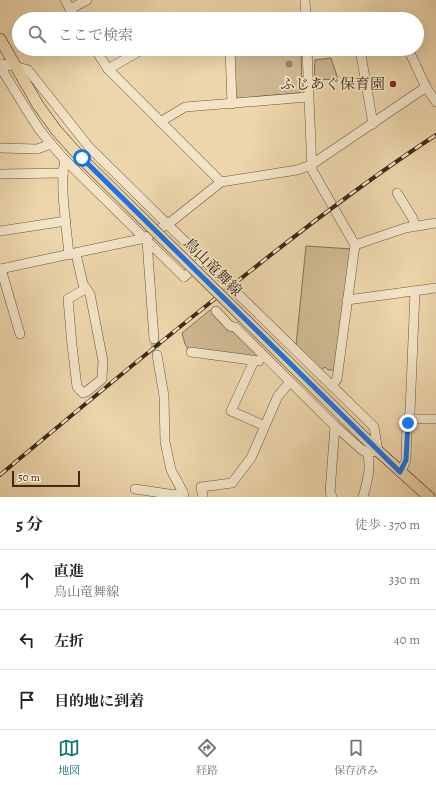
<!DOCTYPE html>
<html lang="ja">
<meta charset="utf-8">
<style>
:root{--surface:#fff;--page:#f6f6f6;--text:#222;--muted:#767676;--line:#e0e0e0;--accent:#0f766e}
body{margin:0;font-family:Alegreya,"Noto Serif JP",serif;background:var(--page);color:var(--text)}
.scale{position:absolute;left:12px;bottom:10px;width:68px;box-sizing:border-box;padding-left:4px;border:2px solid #3b2b18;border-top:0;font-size:11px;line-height:14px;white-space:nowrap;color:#3b2b18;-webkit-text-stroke:3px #f3e4c8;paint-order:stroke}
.stop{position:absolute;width:12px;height:12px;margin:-9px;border:3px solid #1a73e8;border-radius:50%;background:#fff}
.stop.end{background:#1a73e8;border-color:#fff;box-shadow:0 1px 4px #0008}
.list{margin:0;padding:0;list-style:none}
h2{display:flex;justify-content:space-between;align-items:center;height:52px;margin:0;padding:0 16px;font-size:17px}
h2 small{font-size:13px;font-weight:400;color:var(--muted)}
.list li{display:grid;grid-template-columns:26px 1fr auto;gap:12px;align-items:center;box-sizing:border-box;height:60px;padding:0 16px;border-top:1px solid var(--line)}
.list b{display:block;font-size:15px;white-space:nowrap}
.list p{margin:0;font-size:13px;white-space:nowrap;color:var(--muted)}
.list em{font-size:13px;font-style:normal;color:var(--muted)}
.icon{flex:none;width:22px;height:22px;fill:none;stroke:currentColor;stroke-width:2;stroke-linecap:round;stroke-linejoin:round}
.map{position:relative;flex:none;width:436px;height:497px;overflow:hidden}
.search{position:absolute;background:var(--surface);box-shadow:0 4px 16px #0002;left:12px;right:12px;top:12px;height:44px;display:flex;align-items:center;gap:10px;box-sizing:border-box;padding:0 14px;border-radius:22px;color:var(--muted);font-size:15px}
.sheet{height:232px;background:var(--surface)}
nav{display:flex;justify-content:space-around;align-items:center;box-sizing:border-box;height:56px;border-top:1px solid var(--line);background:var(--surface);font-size:11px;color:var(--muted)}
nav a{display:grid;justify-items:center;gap:2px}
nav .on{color:var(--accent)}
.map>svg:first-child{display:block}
</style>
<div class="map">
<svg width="436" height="497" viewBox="0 0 436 497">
<rect width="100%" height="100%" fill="#edd6ab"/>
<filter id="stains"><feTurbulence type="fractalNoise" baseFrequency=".005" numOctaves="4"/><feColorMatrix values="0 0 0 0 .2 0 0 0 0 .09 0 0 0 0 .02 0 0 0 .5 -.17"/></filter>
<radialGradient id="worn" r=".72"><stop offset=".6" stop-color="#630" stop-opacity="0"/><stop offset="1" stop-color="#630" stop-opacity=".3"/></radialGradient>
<g fill="#cfb992" stroke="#857255">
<polygon points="232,49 301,49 302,89 299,93 234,99"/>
<polygon points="331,58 338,79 314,80 315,60"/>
<polygon points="306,246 352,249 334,370 328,370 325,367 321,370 296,345"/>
<polygon points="210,310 260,357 188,349 185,344 182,333"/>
</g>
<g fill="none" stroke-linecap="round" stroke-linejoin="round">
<polyline stroke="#c9b48e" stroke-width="9" stroke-dasharray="9 4.5" stroke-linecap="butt" points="154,339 157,355"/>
<defs>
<g id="minor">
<polyline points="65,0 76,19"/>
<polyline points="305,0 306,19"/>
<polyline points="70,9 87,0"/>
<polyline points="95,49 108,69 221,182"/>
<polyline points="230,49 232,104"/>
<polyline points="307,49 312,170 355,245 337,379 332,386"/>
<polyline points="360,49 373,124"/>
<polyline points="408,49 426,87"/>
<polyline points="0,64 15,66 28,70 89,147 221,277"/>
<polyline points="2,64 4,73 26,109 39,129 51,144 65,160 184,277 203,260"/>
<polyline points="108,69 143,49"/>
<polyline points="160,122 185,107 308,97"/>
<polyline points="0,148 37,149 51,144"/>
<path d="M65 160C59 185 67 229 69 255"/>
<polyline points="0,174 63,173"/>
<polyline points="397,193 412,217 415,226"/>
<polyline points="0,231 66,221"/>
<polyline points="147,241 154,339"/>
<polyline points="355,245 405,228 436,223"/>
<polyline points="76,254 83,284 90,294 103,361 102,379 86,392 83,393 77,387 72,345 68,299 85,289"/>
<polyline points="0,269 145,238 172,221 221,182 297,170 311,165 426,87 436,102"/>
<polyline points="1,269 20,334"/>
<polyline points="347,300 436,288"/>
<polyline points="216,311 230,326 235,327 335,426 362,450 367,452 378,451 374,427 236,292"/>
<polyline points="191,352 259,361"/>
<polyline points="157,355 164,396 165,442 171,470 183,492 184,497"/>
<polyline points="254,361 231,411 265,426"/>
<polyline points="408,419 436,419"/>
<polyline points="401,472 406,460 407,423 410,412 415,291"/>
<polyline points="135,489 175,495 183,492"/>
<polyline points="203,497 201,487 232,483 251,458 278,396 290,382"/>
<polyline points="332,497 330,492 335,426"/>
<path d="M363 497C367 482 372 467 367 452"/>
</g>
<g id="major">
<polyline points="0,39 38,105 56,130 82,159"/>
<polyline points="271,345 378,451 429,497"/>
</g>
</defs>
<use href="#minor" stroke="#68563d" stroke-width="10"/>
<use href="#major" stroke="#3b2b18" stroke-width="12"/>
<use href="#minor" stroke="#f3e4c8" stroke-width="9"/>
<use href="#major" stroke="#edd6ab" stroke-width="11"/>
<defs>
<path id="rail" d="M0 475C79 409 158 343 239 280 303 229 368 179 436 135"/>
</defs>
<use href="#rail" stroke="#3b2b18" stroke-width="4"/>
<use href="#rail" stroke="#f3e4c8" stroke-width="2.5" stroke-dasharray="8" stroke-linecap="butt"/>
<defs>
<polyline id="major-bridge" points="82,159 271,345"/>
</defs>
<use href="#major-bridge" stroke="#3b2b18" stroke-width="12" stroke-linecap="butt"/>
<use href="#major-bridge" stroke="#edd6ab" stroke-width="11"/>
</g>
<circle fill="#9c8767" cx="289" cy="64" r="3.5"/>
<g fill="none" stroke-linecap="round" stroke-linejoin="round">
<polyline stroke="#1a73e8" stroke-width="5" points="82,158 400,472 406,460 408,423"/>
</g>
<circle fill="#8f2418" stroke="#f3e4c8" stroke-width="1.5" cx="393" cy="84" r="4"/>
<g text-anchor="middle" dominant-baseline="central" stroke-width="3.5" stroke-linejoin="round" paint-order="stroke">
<g font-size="15" fill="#3b2b18" stroke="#f3e4c8" text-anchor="end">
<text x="385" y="84">ふじあぐ保育園</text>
</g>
<g font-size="15" fill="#3b2b18" stroke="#f3e4c8">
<text transform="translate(213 267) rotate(45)">鳥山竜舞線</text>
</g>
</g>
<rect width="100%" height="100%" filter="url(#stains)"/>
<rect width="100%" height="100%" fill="url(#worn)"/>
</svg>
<div class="scale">50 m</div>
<div class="stop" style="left:82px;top:158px"></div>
<div class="stop end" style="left:408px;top:423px"></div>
<div class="search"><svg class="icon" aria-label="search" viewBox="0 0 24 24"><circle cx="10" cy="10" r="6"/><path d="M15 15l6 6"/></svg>ここで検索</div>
</div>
<section class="sheet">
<h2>5 分<small>徒歩 · 370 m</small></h2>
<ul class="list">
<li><svg class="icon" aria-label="ahead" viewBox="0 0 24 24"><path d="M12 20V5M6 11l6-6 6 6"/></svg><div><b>直進</b><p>鳥山竜舞線</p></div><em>330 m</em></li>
<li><svg class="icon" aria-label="left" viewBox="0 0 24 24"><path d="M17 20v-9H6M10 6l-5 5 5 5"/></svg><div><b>左折</b></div><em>40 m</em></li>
<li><svg class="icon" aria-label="arrive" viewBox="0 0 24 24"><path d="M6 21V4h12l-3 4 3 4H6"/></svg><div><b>目的地に到着</b></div></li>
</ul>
</section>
<nav>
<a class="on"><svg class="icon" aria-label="map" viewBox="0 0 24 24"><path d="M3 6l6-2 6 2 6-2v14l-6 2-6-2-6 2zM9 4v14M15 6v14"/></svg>地図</a>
<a><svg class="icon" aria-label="directions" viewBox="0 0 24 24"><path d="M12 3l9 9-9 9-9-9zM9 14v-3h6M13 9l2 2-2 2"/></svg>経路</a>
<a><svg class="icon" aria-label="saved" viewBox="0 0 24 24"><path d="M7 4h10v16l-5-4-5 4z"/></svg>保存済み</a>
</nav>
